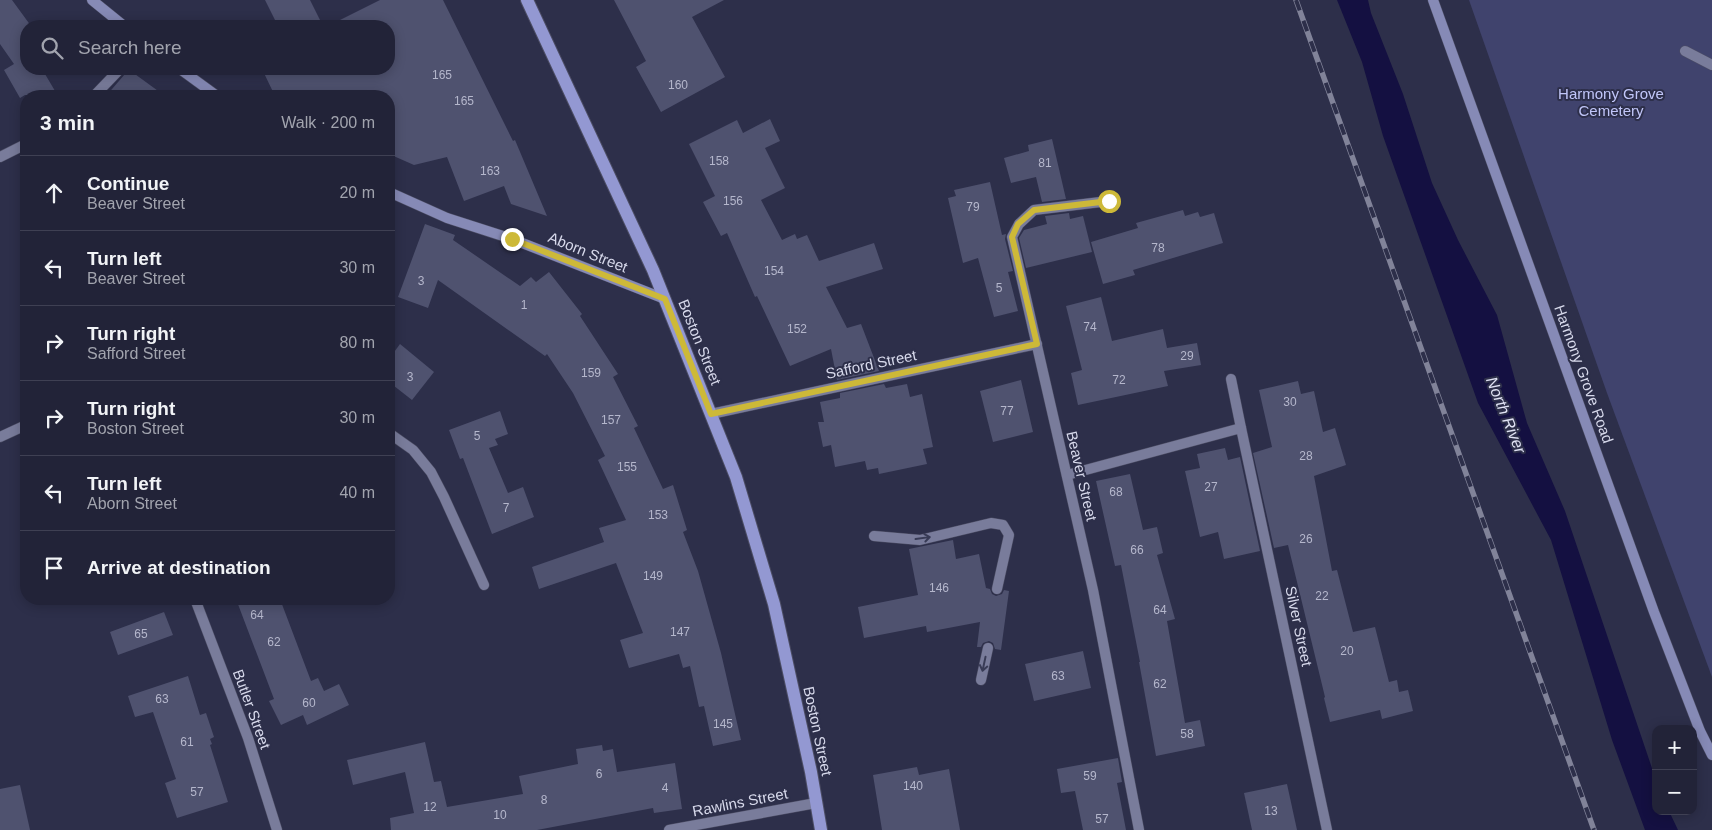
<!DOCTYPE html>
<meta charset="utf-8">
<style>
:root{--surface:#222338;--page:#2e2f43;--text:#f1f3f6;--muted:#a2a4ae;--line:#3f4053}
body{margin:0;font-family:Arial,sans-serif;background:var(--page);color:var(--text)}
.controls{position:absolute;right:15px;bottom:15px;display:grid;overflow:hidden;border-radius:10px;box-shadow:0 2px 12px #0003}
.controls button{width:45px;height:45px;display:grid;place-items:center;padding:0;border:0;border-bottom:1px solid var(--line);background:var(--surface);color:var(--text);font:25px sans-serif}
.stop{position:absolute;width:15px;height:15px;margin:-11px;border:4px solid #cdb938;border-radius:50%;background:#fff}
.stop.end{background:#cdb938;border-color:#fff;box-shadow:0 1px 5px #0008}
.list{margin:0;padding:0;list-style:none}
h2{display:flex;justify-content:space-between;align-items:center;height:65px;margin:0;padding:0 20px;font-size:21px}
h2 small{font-size:16px;font-weight:400;color:var(--muted)}
.list li{display:grid;grid-template-columns:32px 1fr auto;gap:15px;align-items:center;box-sizing:border-box;height:75px;padding:0 20px;border-top:1px solid var(--line)}
.list b{display:block;font-size:19px;white-space:nowrap}
.list p{margin:0;font-size:16px;white-space:nowrap;color:var(--muted)}
.list em{font-size:16px;font-style:normal;color:var(--muted)}
.icon{flex:none;width:28px;height:28px;fill:none;stroke:currentColor;stroke-width:2;stroke-linecap:round;stroke-linejoin:round}
.map{position:relative;flex:none;width:1712px;height:830px;overflow:hidden}
.search{position:absolute;background:var(--surface);box-shadow:0 2px 12px #0003;left:20px;top:20px;width:375px;height:55px;display:flex;align-items:center;gap:12px;box-sizing:border-box;padding:0 18px;border-radius:20px;color:var(--muted);font-size:19px}
.panel{position:absolute;background:var(--surface);box-shadow:0 2px 12px #0003;left:20px;top:90px;width:375px;height:515px;border-radius:20px}
.map>svg:first-child{display:block}
</style>
<div class="map">
<svg width="1712" height="830" viewBox="0 0 1712 830">
<rect width="100%" height="100%" fill="#2d2f4a"/>
<polygon fill="#40436d" points="1469,0 1712,0 1712,677 1607,393"/>
<polygon fill="#141041" points="1337,0 1368,0 1371,13 1403,94 1432,183 1458,240 1497,315 1527,423 1565,511 1656,780 1656,811 1669,811 1678,830 1645,830 1612,740 1551,540 1478,403 1383,136 1362,62"/>
<g fill="#4f526f">
<polygon points="0,0 12,0 31,26 26,26 26,69 52,69 45,74 58,96 25,95 20,98 4,70 14,64 0,44"/>
<polygon points="265,0 310,0 323,26 278,26"/>
<polygon points="380,0 443,0 513,141 515,140 547,216 511,204 504,186 464,201 447,157 414,165 389,154 389,96 275,96 262,69 389,69 389,26 328,26"/>
<polygon points="614,0 724,0 692,17 725,77 661,112 636,67 646,61"/>
<polygon points="127,69 128,69 165,96 106,96 125,74"/>
<polygon points="770,119 780,141 765,148 785,188 761,200 782,240 795,234 797,239 807,235 819,261 874,243 883,269 826,287 847,328 861,324 879,371 837,380 831,349 790,366 757,296 755,297 727,233 721,236 703,202 715,196 689,144 737,120 743,133"/>
<polygon points="1052,139 1066,199 1042,202 1036,177 1011,183 1004,158 1029,151 1028,145"/>
<polygon points="990,182 1002,235 1006,234 1005,239 1013,271 1008,272 1018,311 994,317 978,258 963,263 948,198 956,196 954,190"/>
<polygon points="1183,210 1185,216 1198,212 1200,217 1214,213 1223,243 1133,270 1135,275 1103,284 1091,242 1138,228 1136,223"/>
<polygon points="1069,213 1070,219 1083,216 1092,252 1026,268 1019,238 1024,230 1047,224 1045,216"/>
<polygon points="425,224 455,235 453,240 520,286 531,277 536,282 549,272 582,314 580,316 618,374 613,377 638,426 634,428 663,489 673,485 687,530 683,532 698,571 721,653 741,740 713,746 704,706 699,707 690,666 683,668 679,654 629,668 620,640 643,633 616,563 539,589 532,567 604,542 599,528 626,520 598,460 605,456 573,393 547,354 545,356 438,280 428,308 398,297"/>
<polygon points="1101,297 1112,341 1163,329 1167,348 1197,343 1201,365 1164,371 1168,386 1078,405 1071,373 1082,370 1066,306"/>
<polygon points="400,344 434,372 412,400 389,382 389,359"/>
<polygon points="1021,380 1033,432 993,442 980,391"/>
<polygon points="1298,381 1301,394 1314,391 1323,432 1335,428 1346,465 1314,476 1332,571 1337,570 1353,632 1375,627 1389,682 1397,680 1399,692 1408,690 1413,711 1382,719 1380,710 1330,722 1324,698 1325,697 1288,545 1274,548 1253,453 1272,447 1259,390"/>
<polygon points="884,384 886,388 907,384 910,397 922,394 933,447 923,449 927,464 879,474 878,468 867,470 865,461 835,467 831,445 823,447 818,422 824,422 820,402 840,398 840,393"/>
<polygon points="500,411 508,434 495,439 498,445 489,448 508,493 523,487 534,517 492,534 463,458 460,459 449,430"/>
<polygon points="1225,448 1228,460 1240,457 1260,551 1224,559 1218,532 1200,537 1185,471 1200,468 1197,454"/>
<polygon points="1130,474 1143,530 1157,527 1163,553 1157,555 1175,619 1167,621 1185,723 1200,720 1205,746 1156,756 1139,662 1140,662 1121,565 1115,566 1096,481"/>
<polygon points="953,540 956,559 979,554 986,588 990,589 992,594 996,596 1002,594 1004,590 1009,591 1001,650 995,649 993,643 989,641 983,643 981,647 977,647 980,622 927,632 926,626 864,638 858,607 918,595 909,549"/>
<polygon points="236,599 280,599 311,681 318,678 324,691 339,684 349,705 307,725 303,715 281,725 269,701 274,699"/>
<polygon points="164,612 173,635 118,655 110,632"/>
<polygon points="1083,651 1091,688 1034,701 1025,664"/>
<polygon points="188,676 200,715 206,713 214,737 210,739 212,744 210,745 228,802 177,818 165,783 176,779 153,712 135,717 128,696"/>
<polygon points="425,742 434,782 441,781 447,807 523,794 519,776 578,764 576,749 602,745 603,751 613,749 617,772 675,763 682,809 654,813 653,808 537,830 391,830 390,818 414,813 405,772 353,785 347,760"/>
<polygon points="1118,758 1122,782 1117,783 1126,830 1083,830 1075,791 1061,793 1057,769"/>
<polygon points="917,767 919,775 949,769 960,830 882,830 873,775"/>
<polygon points="1287,784 1297,830 1252,830 1244,793"/>
<polygon points="20,785 30,830 0,830 0,789"/>
</g>
<g fill="none" stroke-linecap="round" stroke-linejoin="round">
<defs>
<g id="lane">
<polyline points="1685,51 1712,65"/>
<polyline points="874,536 920,540 991,523 1003,525 1009,535 997,589"/>
<polyline points="981,680 988,648"/>
</g>
<g id="street">
<polyline points="94,96 120,69"/>
<polyline points="0,157 26,144"/>
<polyline points="1109,201 1034,210 1019,224 1012,237 1093,590 1139,830"/>
<polyline points="1231,379 1241,428"/>
<polyline points="711,414 1037,344"/>
<polyline points="389,433 413,450 431,472 444,497 484,585"/>
<polyline points="0,437 26,425"/>
<polyline points="1067,475 1241,428 1327,830"/>
<polyline points="195,599 248,738 277,830"/>
<polyline points="669,830 816,803"/>
</g>
<g id="secondary">
<polyline points="92,0 124,26"/>
<polyline points="1433,0 1654,612 1700,731 1712,755"/>
<polyline points="180,69 217,96"/>
<polyline points="389,192 447,218 512,239 665,299"/>
</g>
<polyline id="primary" points="527,0 653,270 736,477 774,604 811,772 821,830"/>
</defs>
<use href="#lane" stroke="#4c4d64" stroke-width="11"/>
<use href="#street" stroke="#4c4d64" stroke-width="11"/>
<use href="#secondary" stroke="#4c4d64" stroke-width="11"/>
<use href="#primary" stroke="#4c4d64" stroke-width="14"/>
<use href="#lane" stroke="#797c9b" stroke-width="10"/>
<use href="#street" stroke="#797c9b" stroke-width="10"/>
<use href="#secondary" stroke="#868ab6" stroke-width="10"/>
<use href="#primary" stroke="#9398d2" stroke-width="12"/>
<defs>
<polyline id="rail" points="1296,0 1594,830"/>
</defs>
<use href="#rail" stroke="#818399" stroke-width="5.5"/>
<use href="#rail" stroke="#2d2f4a" stroke-width="4" stroke-dasharray="11" stroke-linecap="butt"/>
</g>
<defs><path id="oneway-shaft" d="M-6 0H5M1.5-3L5.5 0L1.5 3" fill="none" stroke-width="1.6" stroke-linecap="round" stroke-linejoin="round" transform="scale(1.25)"/></defs>
<g stroke="#383b56">
<use href="#oneway-shaft" transform="translate(923 538) rotate(-8)"/>
<use href="#oneway-shaft" transform="translate(984 664) rotate(102)"/>
</g>
<g fill="none" stroke-linecap="round" stroke-linejoin="round">
<polyline stroke="#cdb938" stroke-width="6" points="512,239 665,299 711,414 1037,344 1012,237 1018,224 1034,210 1109,201"/>
</g>
<g text-anchor="middle" dominant-baseline="central" stroke-width="4" stroke-linejoin="round" paint-order="stroke">
<g font-size="12" fill="#b5b7cc">
<text x="442" y="75">165</text>
<text x="678" y="85">160</text>
<text x="464" y="101">165</text>
<text x="719" y="161">158</text>
<text x="1045" y="163">81</text>
<text x="490" y="171">163</text>
<text x="733" y="201">156</text>
<text x="973" y="207">79</text>
<text x="1158" y="248">78</text>
<text x="774" y="271">154</text>
<text x="421" y="281">3</text>
<text x="999" y="288">5</text>
<text x="524" y="305">1</text>
<text x="1090" y="327">74</text>
<text x="797" y="329">152</text>
<text x="1187" y="356">29</text>
<text x="591" y="373">159</text>
<text x="410" y="377">3</text>
<text x="1119" y="380">72</text>
<text x="1290" y="402">30</text>
<text x="1007" y="411">77</text>
<text x="611" y="420">157</text>
<text x="477" y="436">5</text>
<text x="1306" y="456">28</text>
<text x="627" y="467">155</text>
<text x="1211" y="487">27</text>
<text x="1116" y="492">68</text>
<text x="506" y="508">7</text>
<text x="658" y="515">153</text>
<text x="1306" y="539">26</text>
<text x="1137" y="550">66</text>
<text x="653" y="576">149</text>
<text x="939" y="588">146</text>
<text x="1322" y="596">22</text>
<text x="1160" y="610">64</text>
<text x="257" y="615">64</text>
<text x="680" y="632">147</text>
<text x="141" y="634">65</text>
<text x="274" y="642">62</text>
<text x="1347" y="651">20</text>
<text x="1058" y="676">63</text>
<text x="1160" y="684">62</text>
<text x="162" y="699">63</text>
<text x="309" y="703">60</text>
<text x="723" y="724">145</text>
<text x="1187" y="734">58</text>
<text x="187" y="742">61</text>
<text x="599" y="774">6</text>
<text x="1090" y="776">59</text>
<text x="913" y="786">140</text>
<text x="665" y="788">4</text>
<text x="197" y="792">57</text>
<text x="544" y="800">8</text>
<text x="430" y="807">12</text>
<text x="1271" y="811">13</text>
<text x="500" y="815">10</text>
<text x="1102" y="819">57</text>
</g>
<g font-size="15" fill="#c1c6f9" stroke="#2d2f4a">
<text x="1611" y="93">Harmony Grove<tspan x="1611" dy="17">Cemetery</tspan></text>
</g>
<g font-size="15" fill="#d7d9eb" stroke="#2d2f4a">
<text transform="translate(588 252) rotate(22)">Aborn Street</text>
<text transform="translate(700 342) rotate(68)">Boston Street</text>
<text transform="translate(871 364) rotate(-12)">Safford Street</text>
<text transform="translate(1584 374) rotate(70)">Harmony Grove Road</text>
<text transform="translate(1082 476) rotate(77)">Beaver Street</text>
<text transform="translate(1299 626) rotate(78)">Silver Street</text>
<text transform="translate(252 709) rotate(70)">Butler Street</text>
<text transform="translate(818 731) rotate(78)">Boston Street</text>
<text transform="translate(740 802) rotate(-11)">Rawlins Street</text>
</g>
<g font-size="16" font-style="italic" fill="#e0e2f4" stroke="#2d2f4a">
<text transform="translate(1506 415) rotate(68)">North River</text>
</g>
</g>
</svg>
<div class="controls">
<button>+</button>
<button>−</button>
</div>
<div class="stop" style="left:1109px;top:201px"></div>
<div class="stop end" style="left:512px;top:239px"></div>
<div class="search"><svg class="icon" aria-label="search" viewBox="0 0 24 24"><circle cx="10" cy="10" r="6"/><path d="M15 15l6 6"/></svg>Search here</div>
<section class="panel">
<h2>3 min<small>Walk · 200 m</small></h2>
<ul class="list">
<li><svg class="icon" aria-label="ahead" viewBox="0 0 24 24"><path d="M12 20V5M6 11l6-6 6 6"/></svg><div><b>Continue</b><p>Beaver Street</p></div><em>20 m</em></li>
<li><svg class="icon" aria-label="left" viewBox="0 0 24 24"><path d="M17 20v-9H6M10 6l-5 5 5 5"/></svg><div><b>Turn left</b><p>Beaver Street</p></div><em>30 m</em></li>
<li><svg class="icon" aria-label="right" viewBox="0 0 24 24"><path d="M7 20v-9h11M14 6l5 5-5 5"/></svg><div><b>Turn right</b><p>Safford Street</p></div><em>80 m</em></li>
<li><svg class="icon" aria-label="right" viewBox="0 0 24 24"><path d="M7 20v-9h11M14 6l5 5-5 5"/></svg><div><b>Turn right</b><p>Boston Street</p></div><em>30 m</em></li>
<li><svg class="icon" aria-label="left" viewBox="0 0 24 24"><path d="M17 20v-9H6M10 6l-5 5 5 5"/></svg><div><b>Turn left</b><p>Aborn Street</p></div><em>40 m</em></li>
<li><svg class="icon" aria-label="arrive" viewBox="0 0 24 24"><path d="M6 21V4h12l-3 4 3 4H6"/></svg><div><b>Arrive at destination</b></div></li>
</ul>
</section>
</div>
